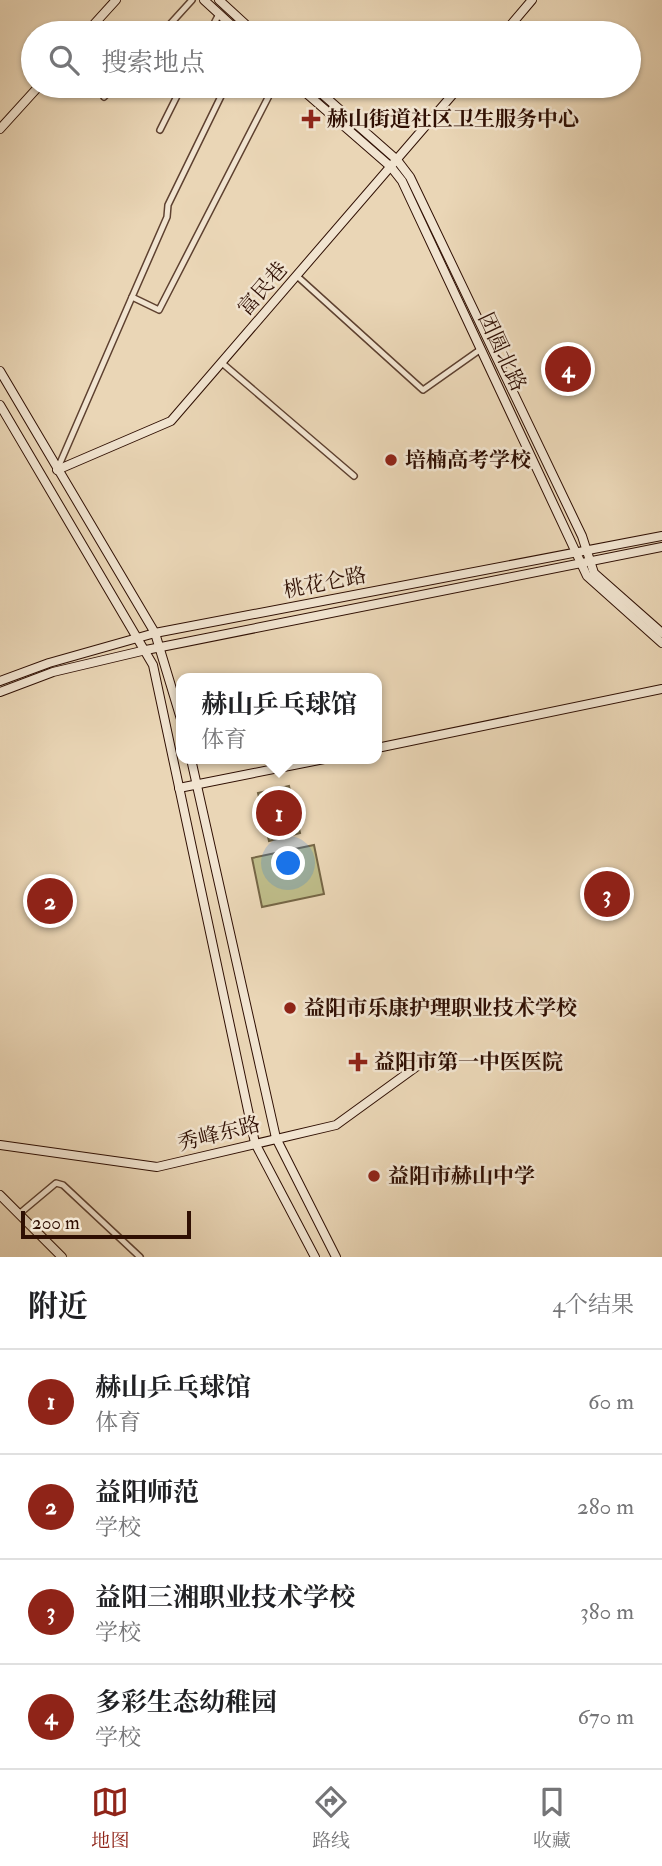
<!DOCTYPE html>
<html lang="zh">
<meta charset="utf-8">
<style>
:root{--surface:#fff;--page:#f2f2f2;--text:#202124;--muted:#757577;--line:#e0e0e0;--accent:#8f2418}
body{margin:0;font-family:"IM FELL Double Pica","Noto Serif SC",serif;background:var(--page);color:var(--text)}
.scale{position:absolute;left:21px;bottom:18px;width:170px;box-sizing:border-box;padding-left:7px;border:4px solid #2f0f03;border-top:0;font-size:19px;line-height:24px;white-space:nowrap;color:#2f0f03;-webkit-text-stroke:5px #f1e4d0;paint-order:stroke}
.you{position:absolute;left:289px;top:864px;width:24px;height:24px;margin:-18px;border:5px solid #fff;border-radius:50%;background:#1a73e8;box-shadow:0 0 0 10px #1a73e833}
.badge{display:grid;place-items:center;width:46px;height:46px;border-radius:50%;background:var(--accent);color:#fff;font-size:23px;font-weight:700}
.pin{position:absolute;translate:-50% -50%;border:4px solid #fff;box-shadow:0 2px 7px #0006}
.popup{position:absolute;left:176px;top:673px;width:206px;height:91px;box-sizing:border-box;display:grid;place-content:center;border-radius:14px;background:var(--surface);filter:drop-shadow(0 2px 5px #0005);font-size:23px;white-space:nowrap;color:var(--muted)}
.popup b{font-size:26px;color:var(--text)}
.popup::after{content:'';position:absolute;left:50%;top:100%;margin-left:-14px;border:14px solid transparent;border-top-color:var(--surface)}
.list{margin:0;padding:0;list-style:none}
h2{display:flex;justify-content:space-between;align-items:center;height:91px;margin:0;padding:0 28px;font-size:30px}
h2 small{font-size:23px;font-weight:400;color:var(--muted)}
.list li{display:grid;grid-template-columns:46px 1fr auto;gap:21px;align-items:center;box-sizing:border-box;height:105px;padding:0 28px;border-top:2px solid var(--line)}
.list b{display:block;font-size:26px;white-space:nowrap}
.list p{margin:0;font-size:23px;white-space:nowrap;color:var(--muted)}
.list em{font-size:23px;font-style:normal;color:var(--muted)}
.icon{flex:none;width:38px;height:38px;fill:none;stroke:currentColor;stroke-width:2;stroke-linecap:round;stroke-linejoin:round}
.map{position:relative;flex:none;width:662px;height:1257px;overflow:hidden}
.search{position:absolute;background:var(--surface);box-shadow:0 2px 5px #0004;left:21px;right:21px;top:21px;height:77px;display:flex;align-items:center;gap:18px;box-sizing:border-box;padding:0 24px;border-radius:38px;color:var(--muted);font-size:26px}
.sheet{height:511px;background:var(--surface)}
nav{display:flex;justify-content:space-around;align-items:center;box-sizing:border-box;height:98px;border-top:2px solid var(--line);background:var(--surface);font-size:19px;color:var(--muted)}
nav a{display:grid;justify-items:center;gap:4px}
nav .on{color:var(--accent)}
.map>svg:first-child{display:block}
</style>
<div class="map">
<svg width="662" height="1257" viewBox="0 0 662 1257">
<rect width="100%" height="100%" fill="#ead6b6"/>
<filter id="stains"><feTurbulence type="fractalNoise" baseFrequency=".00286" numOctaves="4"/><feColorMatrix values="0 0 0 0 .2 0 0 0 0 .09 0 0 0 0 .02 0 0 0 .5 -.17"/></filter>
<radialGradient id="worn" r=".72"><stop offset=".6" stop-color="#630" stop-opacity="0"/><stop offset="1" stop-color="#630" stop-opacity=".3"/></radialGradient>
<g fill="#bebc89" stroke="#766646" stroke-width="2">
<polygon points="289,786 300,833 269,841 258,793"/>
<polygon points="314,845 324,894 262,907 252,858"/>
</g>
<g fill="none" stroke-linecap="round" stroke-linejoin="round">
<defs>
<g id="street">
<polyline points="162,33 192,0"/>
<polyline points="209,33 219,14"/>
<polyline points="226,86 168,205 167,217 132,297 159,310 274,86"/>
<polyline points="104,97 115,86"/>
<polyline points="160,130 182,86"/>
<polyline points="297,276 423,390 481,349"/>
<polyline points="222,363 354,476"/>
<polyline points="57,470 132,297"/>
<polyline points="19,1214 56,1183 63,1185 140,1257"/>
</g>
<g id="secondary">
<polyline points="204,0 240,33"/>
<polyline points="219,0 255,33"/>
<polyline points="86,33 116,0"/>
<polyline points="504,33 532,0"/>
<polyline points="298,86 391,167 402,181 587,576 662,643"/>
<polyline points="313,86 397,160 410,177 582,536 594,573 662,633"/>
<polyline points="0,129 39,86"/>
<polyline points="0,371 155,633 181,719"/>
<polyline points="0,405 153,665 255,1143 315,1257"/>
<polyline points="57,470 171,421 460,86"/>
<polyline points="0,681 49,663 155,633 662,536"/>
<polyline points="0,692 53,672 146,650 662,547"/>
<polyline points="377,748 662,689"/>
<polyline points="191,759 276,1138 336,1257"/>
<polyline points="179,788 324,759"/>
<polyline points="0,1145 157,1167 336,1125 427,1059"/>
<polyline points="0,1195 62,1257"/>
</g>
</defs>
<use href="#street" stroke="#5e4130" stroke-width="8"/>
<use href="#secondary" stroke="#2f0f03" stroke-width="10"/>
<use href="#street" stroke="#f1e4d0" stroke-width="5"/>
<use href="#secondary" stroke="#f1e4d0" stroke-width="8"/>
</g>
<g fill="#8f2418" stroke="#f1e4d0" stroke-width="2.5">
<path d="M307.5 108.5h7v7h7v7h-7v7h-7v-7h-7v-7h7z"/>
<circle cx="391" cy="460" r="7"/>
<circle cx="290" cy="1008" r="7"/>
<path d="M354.5 1051.5h7v7h7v7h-7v7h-7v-7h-7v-7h7z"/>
<circle cx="374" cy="1176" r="7"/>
</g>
<g text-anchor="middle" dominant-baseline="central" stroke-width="5" stroke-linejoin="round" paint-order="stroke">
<g font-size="21" font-weight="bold" fill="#2f0f03" stroke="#f1e4d0" text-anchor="start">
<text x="327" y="119">赫山街道社区卫生服务中心</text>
<text x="405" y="460">培楠高考学校</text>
<text x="304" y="1008">益阳市乐康护理职业技术学校</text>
<text x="374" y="1062">益阳市第一中医医院</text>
<text x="388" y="1176">益阳市赫山中学</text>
</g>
<g font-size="21" fill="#2f0f03" stroke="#f1e4d0">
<text transform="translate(263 289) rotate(-49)">富民巷</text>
<text transform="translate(502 352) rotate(65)">团圆北路</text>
<text transform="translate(325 583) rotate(-11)">桃花仑路</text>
<text transform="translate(219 1134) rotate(-14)">秀峰东路</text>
</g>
</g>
<rect width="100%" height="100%" filter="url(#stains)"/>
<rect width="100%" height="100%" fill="url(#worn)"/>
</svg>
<div class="scale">200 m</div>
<div class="you"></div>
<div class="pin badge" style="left:279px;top:813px">1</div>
<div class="popup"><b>赫山乒乓球馆</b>体育</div>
<div class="pin badge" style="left:50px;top:901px">2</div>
<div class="pin badge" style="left:607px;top:894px">3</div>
<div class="pin badge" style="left:568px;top:369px">4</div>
<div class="search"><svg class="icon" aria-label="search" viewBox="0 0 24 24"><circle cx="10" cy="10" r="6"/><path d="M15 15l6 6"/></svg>搜索地点</div>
</div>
<section class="sheet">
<h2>附近<small>4个结果</small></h2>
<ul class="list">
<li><span class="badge">1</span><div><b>赫山乒乓球馆</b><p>体育</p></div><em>60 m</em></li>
<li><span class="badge">2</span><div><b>益阳师范</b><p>学校</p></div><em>280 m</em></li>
<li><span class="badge">3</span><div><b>益阳三湘职业技术学校</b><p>学校</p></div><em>380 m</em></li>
<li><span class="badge">4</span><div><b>多彩生态幼稚园</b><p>学校</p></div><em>670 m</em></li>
</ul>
</section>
<nav>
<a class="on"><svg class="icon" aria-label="map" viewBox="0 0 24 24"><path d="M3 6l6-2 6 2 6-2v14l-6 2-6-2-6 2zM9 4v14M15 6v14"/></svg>地图</a>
<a><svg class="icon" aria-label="directions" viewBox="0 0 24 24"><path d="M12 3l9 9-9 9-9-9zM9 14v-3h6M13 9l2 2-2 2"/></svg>路线</a>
<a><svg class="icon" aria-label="saved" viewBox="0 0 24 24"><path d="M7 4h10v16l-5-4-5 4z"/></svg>收藏</a>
</nav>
